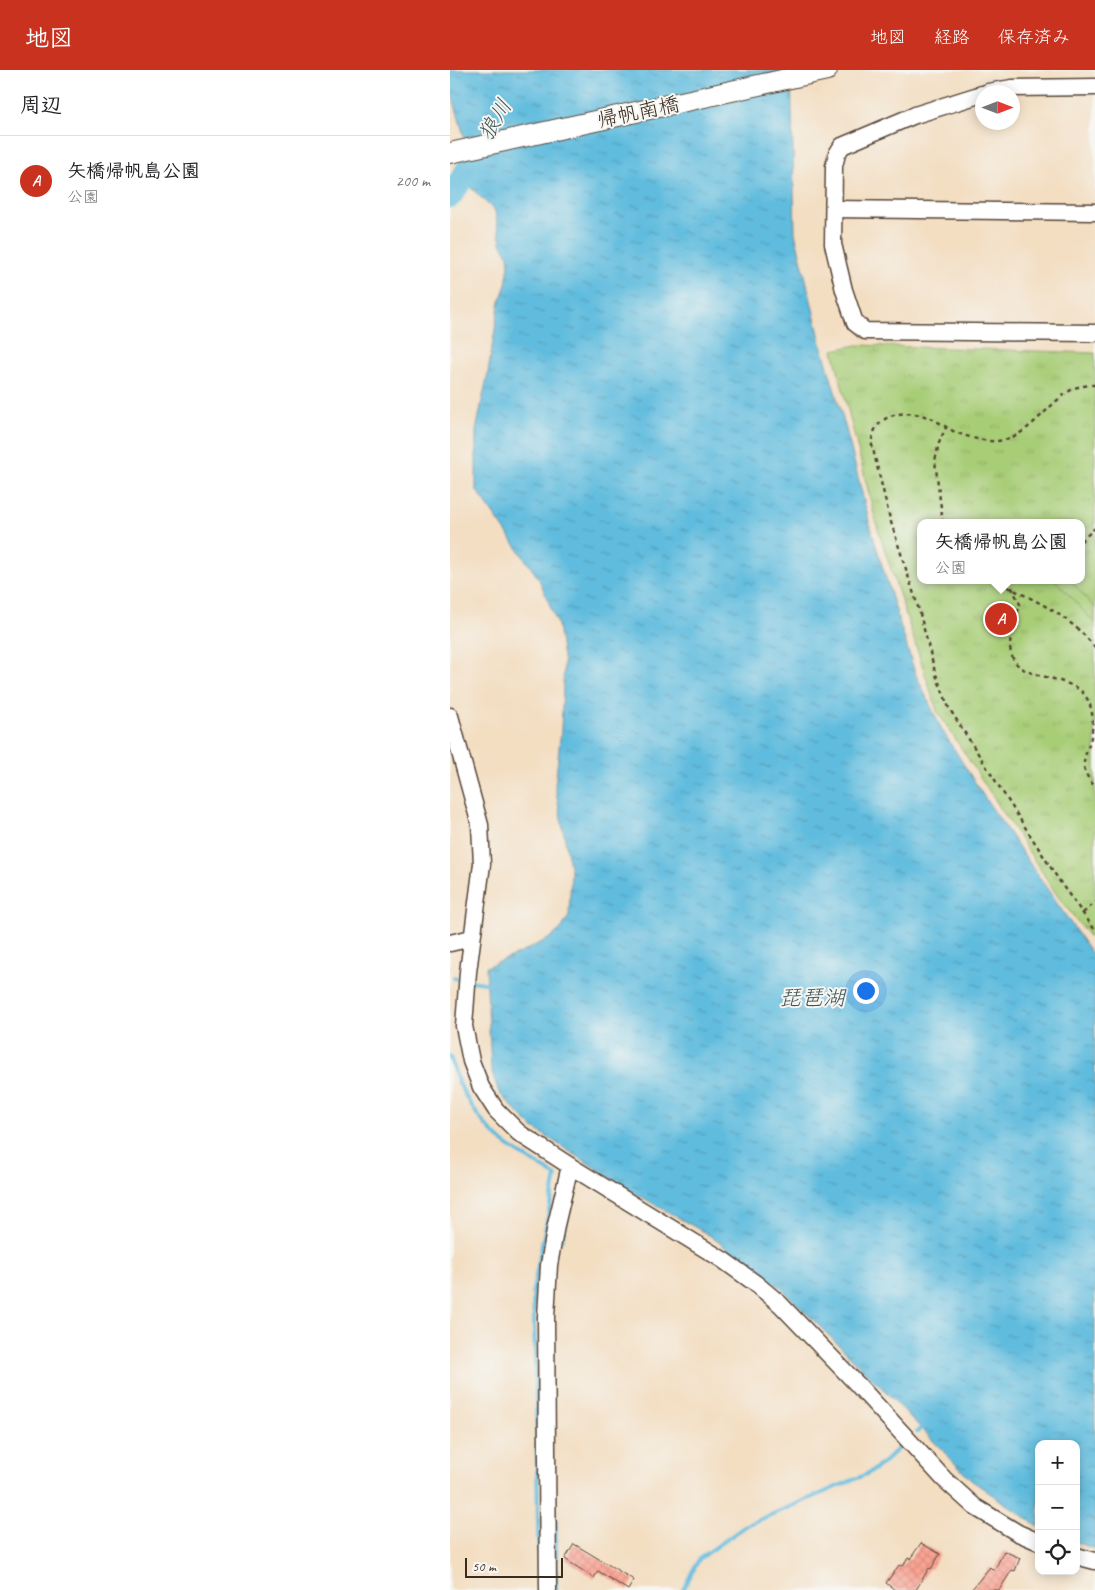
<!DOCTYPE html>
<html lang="ja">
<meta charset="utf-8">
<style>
:root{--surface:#fff;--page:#f6f6f6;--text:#202124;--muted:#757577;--line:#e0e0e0;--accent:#c8321e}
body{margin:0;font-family:Caveat,"Klee One",sans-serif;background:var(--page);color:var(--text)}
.controls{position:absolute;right:15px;bottom:15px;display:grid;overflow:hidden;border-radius:10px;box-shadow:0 2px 12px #0003}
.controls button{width:45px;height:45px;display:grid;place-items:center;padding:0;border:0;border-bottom:1px solid var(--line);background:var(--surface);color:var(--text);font:25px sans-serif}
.compass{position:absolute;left:525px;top:15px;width:45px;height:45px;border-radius:50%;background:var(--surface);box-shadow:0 2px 12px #0003;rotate:90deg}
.scale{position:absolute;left:15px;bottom:12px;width:98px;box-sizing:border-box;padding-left:5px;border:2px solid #3b2a1e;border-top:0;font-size:14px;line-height:18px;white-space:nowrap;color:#3b2a1e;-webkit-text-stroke:4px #f6f6f2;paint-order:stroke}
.you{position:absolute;left:415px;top:920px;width:18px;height:18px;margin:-12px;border:4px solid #fff;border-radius:50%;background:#1a73e8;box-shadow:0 0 0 8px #1a73e833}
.badge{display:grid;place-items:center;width:32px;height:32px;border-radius:50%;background:var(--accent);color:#fff;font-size:16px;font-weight:700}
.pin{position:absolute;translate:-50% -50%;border:2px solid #fff;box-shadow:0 1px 5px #0006}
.popup{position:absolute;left:467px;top:449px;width:168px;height:65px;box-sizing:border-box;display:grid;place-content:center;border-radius:10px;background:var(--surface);filter:drop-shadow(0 1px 4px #0005);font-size:16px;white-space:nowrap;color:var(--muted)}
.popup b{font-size:19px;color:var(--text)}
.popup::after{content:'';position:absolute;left:50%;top:100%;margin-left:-10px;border:10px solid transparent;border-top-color:var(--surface)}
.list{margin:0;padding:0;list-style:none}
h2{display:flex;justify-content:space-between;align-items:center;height:65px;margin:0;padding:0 20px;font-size:21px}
h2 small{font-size:16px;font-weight:400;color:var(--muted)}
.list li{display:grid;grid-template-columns:32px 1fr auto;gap:15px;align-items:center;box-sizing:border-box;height:90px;padding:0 20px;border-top:1px solid var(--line)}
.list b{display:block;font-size:19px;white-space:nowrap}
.list p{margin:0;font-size:16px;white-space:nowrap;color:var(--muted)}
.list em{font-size:16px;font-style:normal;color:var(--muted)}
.icon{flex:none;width:28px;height:28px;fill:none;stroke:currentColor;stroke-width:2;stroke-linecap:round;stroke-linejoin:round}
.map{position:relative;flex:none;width:645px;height:1520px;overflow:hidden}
header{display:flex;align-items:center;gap:30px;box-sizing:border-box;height:70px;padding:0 25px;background:var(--accent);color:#fff}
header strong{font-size:24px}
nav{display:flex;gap:28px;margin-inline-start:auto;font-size:18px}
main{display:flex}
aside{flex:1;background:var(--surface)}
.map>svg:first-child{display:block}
</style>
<header>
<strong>地図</strong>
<nav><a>地図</a><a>経路</a><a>保存済み</a></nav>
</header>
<main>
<aside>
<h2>周辺<small></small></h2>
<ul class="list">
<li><span class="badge">A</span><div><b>矢橋帰帆島公園</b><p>公園</p></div><em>200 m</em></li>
</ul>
</aside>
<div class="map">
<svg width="645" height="1520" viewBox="0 0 645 1520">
<defs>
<pattern id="park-tufts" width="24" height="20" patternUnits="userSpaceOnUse" patternTransform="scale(1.25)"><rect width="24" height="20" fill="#a8cd77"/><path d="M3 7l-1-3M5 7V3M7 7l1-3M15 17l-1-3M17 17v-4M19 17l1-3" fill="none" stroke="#92b066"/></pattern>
<pattern id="water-ripples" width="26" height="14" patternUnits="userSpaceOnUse" patternTransform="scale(1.25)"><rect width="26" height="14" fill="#60bcde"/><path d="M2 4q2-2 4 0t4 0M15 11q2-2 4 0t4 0" fill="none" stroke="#5099b3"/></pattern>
<pattern id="building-cross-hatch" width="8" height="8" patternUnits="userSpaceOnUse" patternTransform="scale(1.25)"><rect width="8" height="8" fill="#faa393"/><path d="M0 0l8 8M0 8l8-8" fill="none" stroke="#d78c7e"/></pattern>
</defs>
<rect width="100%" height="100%" fill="#f6f6f2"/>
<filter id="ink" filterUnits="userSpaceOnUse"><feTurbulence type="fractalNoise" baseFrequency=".02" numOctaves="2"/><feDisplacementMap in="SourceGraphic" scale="10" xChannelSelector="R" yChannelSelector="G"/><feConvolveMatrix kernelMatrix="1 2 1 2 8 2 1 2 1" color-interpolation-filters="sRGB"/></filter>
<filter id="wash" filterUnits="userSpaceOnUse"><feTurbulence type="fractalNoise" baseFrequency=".0096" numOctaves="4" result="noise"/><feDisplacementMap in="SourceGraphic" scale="20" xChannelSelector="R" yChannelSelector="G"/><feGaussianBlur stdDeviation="1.12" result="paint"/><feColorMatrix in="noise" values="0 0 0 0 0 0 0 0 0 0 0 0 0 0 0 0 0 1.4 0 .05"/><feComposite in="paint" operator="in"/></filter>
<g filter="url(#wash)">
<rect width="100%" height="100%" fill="#f3dec2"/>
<path fill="url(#park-tufts)" stroke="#727c4a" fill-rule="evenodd" d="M407 275 645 283V874L609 828 487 641 427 456 383 280ZM471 453H631V510H471Z"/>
<polygon fill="#a8cd77" stroke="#727c4a" points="605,510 620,510 645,538 645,553"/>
<polygon fill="url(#water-ripples)" stroke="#4e737e" points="0,0 341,0 345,163 372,277 396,359 421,459 465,603 492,660 533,725 637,877 645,887 645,1479 626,1472 626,1374 589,1374 589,1457 521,1410 437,1323 331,1218 259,1165 179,1120 82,1057 49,1023 41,999 36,897 68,884 100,868 111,859 119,846 121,802 105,716 111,660 114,594 108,555 89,509 26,419 26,361 38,302 49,235 56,214 59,195 58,185 51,173 45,141 12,109 15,70 0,17"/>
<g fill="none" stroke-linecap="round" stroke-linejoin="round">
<g stroke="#60bcde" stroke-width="4">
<polyline points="4,908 14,910"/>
<polyline points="21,911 41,914"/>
<path d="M0 986C7 1018 29 1053 54 1073 70 1085 89 1095 106 1106L83 1221 86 1318 89 1520"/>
<polyline points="112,1169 123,1118"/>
<polyline points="467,1362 474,1355"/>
<polyline points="106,1450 106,1520"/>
<polyline points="233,1520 249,1489 297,1455 417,1404 432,1394 449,1378"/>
</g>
<polyline stroke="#60bcde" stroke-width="24" points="0,126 12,109 29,81"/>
</g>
<g id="blocks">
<g fill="url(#building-cross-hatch)">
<polygon points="471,1473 490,1484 481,1499 479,1498 466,1520 445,1520 436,1513 449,1495 453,1496 458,1488 460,1489"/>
<polygon points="124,1474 184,1510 178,1520 148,1501 144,1508 115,1489"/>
<polygon points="554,1481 570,1488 565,1501 562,1500 549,1520 521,1520 540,1497 544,1501"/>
</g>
</g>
</g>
<g filter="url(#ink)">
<use href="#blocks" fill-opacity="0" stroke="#574537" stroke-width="1"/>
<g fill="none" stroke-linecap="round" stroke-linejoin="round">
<defs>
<g id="minor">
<polyline points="538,22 562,18 645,17"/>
<polyline points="532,24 465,45 392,76 387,84 384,96 383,174 394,220 405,253 415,261 645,263"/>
<polyline points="384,139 645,142"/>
<polyline points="0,646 30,755 32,794 18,902 14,956 21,991 31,1017 46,1040 69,1063 120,1096 273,1190 305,1213 330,1234 407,1314 494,1409 525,1437 568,1463 589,1472"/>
<polyline points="0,873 22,868"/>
<polyline points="626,1486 645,1491"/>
<polyline points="98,1520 96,1247 99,1195 106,1155 120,1096"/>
</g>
<polyline id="major" points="0,83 377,0"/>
</defs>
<use href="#minor" stroke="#574537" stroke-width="19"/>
<use href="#major" stroke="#574537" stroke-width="22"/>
<g stroke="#574537" stroke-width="2.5" stroke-dasharray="4 4" stroke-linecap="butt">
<path d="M645 315C638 315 628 316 623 319 595 334 576 374 540 371 528 370 514 366 503 361 496 357 490 353 483 349 465 341 436 339 425 360 423 363 423 368 421 371L440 449 469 540 485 602 499 638 612 815 645 860"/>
<polyline points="493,453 485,391 489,373 496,357"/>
<polyline points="631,471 645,458"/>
<path d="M543 510C580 528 620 544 645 578"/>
<path d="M558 510 570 534C564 557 548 588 577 601 586 605 597 607 607 610 616 613 627 616 634 624 645 638 644 658 639 675 636 683 632 692 635 701 637 707 641 712 645 717"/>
<polyline points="633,843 645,832"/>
</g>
<use href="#minor" stroke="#fff" stroke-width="16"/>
<use href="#major" stroke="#fff" stroke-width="20"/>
</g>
</g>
<g text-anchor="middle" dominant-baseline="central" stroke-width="4" stroke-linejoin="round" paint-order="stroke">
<g font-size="21" fill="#3b2a1e" stroke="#f6f6f2">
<text transform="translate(188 42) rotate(-12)">帰帆南橋</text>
</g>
<g font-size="22" font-style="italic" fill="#465658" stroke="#f6f6f2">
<text transform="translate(45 50) rotate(-59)">狼川</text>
<text x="362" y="928">琵琶湖</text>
</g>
</g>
</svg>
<div class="controls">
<button>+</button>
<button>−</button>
<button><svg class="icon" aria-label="locate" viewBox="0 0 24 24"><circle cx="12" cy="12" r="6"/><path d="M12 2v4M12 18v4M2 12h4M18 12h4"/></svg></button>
</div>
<svg class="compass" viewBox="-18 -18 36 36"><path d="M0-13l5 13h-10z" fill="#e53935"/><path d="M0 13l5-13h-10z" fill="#757577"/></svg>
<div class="scale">50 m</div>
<div class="you"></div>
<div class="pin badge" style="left:551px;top:549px">A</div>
<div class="popup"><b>矢橋帰帆島公園</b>公園</div>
</div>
</main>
